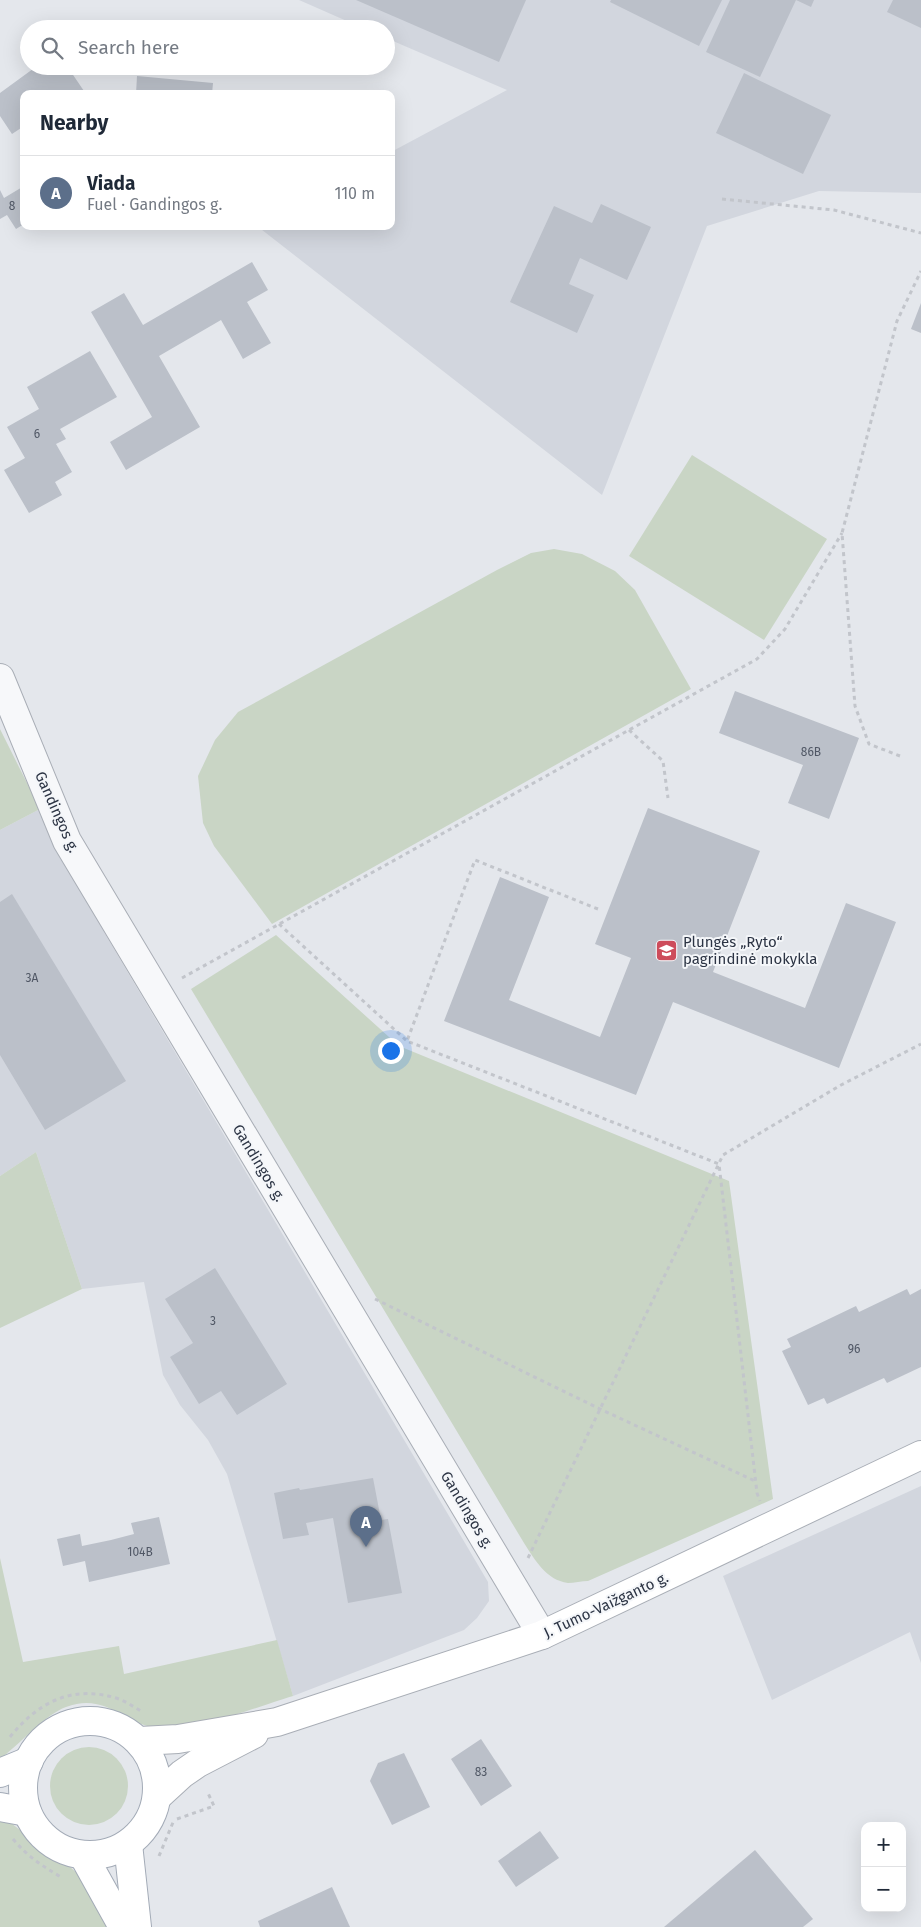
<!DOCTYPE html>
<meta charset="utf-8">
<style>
:root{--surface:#fff;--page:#f2f2f3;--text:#1f2937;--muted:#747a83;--line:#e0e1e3;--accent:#111827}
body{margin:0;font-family:"Fira Sans",sans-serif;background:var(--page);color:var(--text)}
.controls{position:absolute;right:15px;bottom:15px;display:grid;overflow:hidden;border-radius:10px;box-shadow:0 5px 20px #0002}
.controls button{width:45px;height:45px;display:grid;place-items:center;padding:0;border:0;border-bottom:1px solid var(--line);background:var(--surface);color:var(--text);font:25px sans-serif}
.you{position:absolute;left:390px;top:1050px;width:18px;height:18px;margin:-12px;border:4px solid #fff;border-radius:50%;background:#1a73e8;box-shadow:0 0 0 8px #1a73e833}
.badge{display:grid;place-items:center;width:32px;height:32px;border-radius:50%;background:var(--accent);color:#fff;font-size:16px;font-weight:700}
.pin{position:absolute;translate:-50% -41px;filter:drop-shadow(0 1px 2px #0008)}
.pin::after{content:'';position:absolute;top:26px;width:18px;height:15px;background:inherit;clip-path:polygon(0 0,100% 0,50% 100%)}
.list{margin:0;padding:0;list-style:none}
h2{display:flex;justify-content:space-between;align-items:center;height:65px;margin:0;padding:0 20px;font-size:21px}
h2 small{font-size:16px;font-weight:400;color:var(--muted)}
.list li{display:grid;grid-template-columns:32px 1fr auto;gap:15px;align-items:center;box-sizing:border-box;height:75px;padding:0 20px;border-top:1px solid var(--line)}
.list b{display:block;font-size:19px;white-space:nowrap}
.list p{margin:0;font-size:16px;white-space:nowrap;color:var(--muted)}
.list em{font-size:16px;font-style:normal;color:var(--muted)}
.icon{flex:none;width:28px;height:28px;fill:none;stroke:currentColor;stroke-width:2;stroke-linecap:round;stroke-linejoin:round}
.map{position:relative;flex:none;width:921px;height:1927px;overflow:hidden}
.search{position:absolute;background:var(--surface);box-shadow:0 5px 20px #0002;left:20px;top:20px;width:375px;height:55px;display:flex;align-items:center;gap:12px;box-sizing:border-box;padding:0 18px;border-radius:28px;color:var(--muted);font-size:19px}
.panel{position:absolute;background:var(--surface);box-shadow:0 5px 20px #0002;left:20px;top:90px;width:375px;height:140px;border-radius:10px}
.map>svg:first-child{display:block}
</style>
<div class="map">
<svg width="921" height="1927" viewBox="0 0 921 1927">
<rect width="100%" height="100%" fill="#e4e7ec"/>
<g fill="#d2d6de">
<polygon points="299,0 921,0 921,193 819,191 707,226 602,495 257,226 391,226 391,152 507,90 386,38 386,29 365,29"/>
<polygon points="40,809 104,932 488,1582 489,1601 477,1618 464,1630 293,1696 227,1474 208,1440 180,1405 163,1375 144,1282 82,1289 36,1152 0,1176 0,830"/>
<polygon points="921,1486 921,1663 910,1632 772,1700 723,1576"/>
</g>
<g fill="#c9d5c5">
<polygon points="692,455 827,539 764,640 629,556"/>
<polygon points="554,549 582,554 615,571 635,590 691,689 272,924 214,846 203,823 198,776 215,740 238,712 497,570 531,553"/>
<polygon points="0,729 40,809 0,830"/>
<path d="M276 935 399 1046 729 1181 773 1499 588 1581C582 1581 574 1583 568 1583 546 1580 535 1560 524 1543L191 989Z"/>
<polygon points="36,1152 82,1289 0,1328 0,1176"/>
<path d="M0 1558 23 1662 119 1646 124 1674 277 1640 293 1696C256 1707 193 1733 156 1728 123 1723 105 1692 66 1707 46 1714 19 1745 0 1759Z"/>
<circle cx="89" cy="1786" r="39"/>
<polygon points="0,1818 6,1819 25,1834 36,1847 51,1858 69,1866 87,1882 108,1927 0,1927"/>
</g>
<g fill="#bbc0c9">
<polygon points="356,0 526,0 499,62"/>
<polygon points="611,0 722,0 699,46 610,2"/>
<polygon points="730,0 814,0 811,7 796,0 760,77 706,52"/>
<polygon points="893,0 921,0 921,28 887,12"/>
<polygon points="37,66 67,66 86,94 24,94 24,126 12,134 0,116 0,93"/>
<polygon points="744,73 831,115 803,174 716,133"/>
<polygon points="137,76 213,83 212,94 136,94"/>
<polygon points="24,186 24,224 16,229 7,215 0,219 0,190 4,198"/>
<polygon points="601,204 651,227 627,280 580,258 569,284 594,295 577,333 510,302 554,206 592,223"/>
<polygon points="252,262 268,290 247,302 271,343 243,359 221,320 159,356 200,427 126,470 110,442 152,417 91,312 124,293 143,325"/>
<polygon points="921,303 921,333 911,329"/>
<polygon points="90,351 117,397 60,429 66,439 56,444 72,472 55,482 62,495 29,513 4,470 25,458 7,427 39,409 27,387"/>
<polygon points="735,691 859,738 829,819 788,803 803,765 719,733"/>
<polygon points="648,808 760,851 713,972 805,1008 846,903 896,922 839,1068 673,1002 636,1095 444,1021 500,877 549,897 509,1000 600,1037 631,958 595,944"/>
<polygon points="12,894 126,1081 45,1130 0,1055 0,902"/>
<polygon points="215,1268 287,1384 237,1415 221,1391 199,1404 170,1357 193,1343 165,1299"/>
<polygon points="907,1289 910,1295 921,1289 921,1367 887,1383 884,1378 827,1404 824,1398 808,1405 782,1351 791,1347 787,1339 856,1306 859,1312"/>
<polygon points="373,1478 381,1520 388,1519 402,1593 348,1603 333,1518 306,1523 309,1535 283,1539 274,1493 299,1488 300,1490"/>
<polygon points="159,1517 170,1564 89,1582 85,1561 63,1566 57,1539 80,1534 82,1546 111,1540 134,1534 131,1523"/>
<polygon points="481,1739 512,1786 481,1806 451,1759"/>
<polygon points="404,1753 430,1807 392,1825 370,1781 378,1763"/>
<polygon points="540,1831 559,1858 516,1887 498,1861"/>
<polygon points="755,1850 813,1919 803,1927 664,1927"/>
<polygon points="332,1887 350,1927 260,1927 258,1921"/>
</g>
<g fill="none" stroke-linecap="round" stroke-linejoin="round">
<defs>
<polyline id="minor" points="0,678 67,841 542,1635"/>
<g id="secondary">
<polyline points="140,1741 178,1739 277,1722 542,1635 921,1455"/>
<polyline points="158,1796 182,1774 198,1763 254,1734"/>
</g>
<g id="primary">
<circle cx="90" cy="1788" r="67"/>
<polyline points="0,1773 29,1761"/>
<polyline points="0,1807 27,1812"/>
<polyline points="128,1844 137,1927"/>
<polyline points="83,1855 123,1927"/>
</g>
</defs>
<use href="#minor" stroke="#a9aeb6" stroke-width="30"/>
<use href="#secondary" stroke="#a9aeb6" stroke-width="30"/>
<use href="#primary" stroke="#a3abb7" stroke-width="30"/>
<g stroke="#c2c5cb" stroke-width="3" stroke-dasharray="4 4" stroke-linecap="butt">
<polyline points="722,199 834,210 921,233"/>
<polyline points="629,730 663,761 668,798"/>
<polyline points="900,756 869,744 855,706 842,533 897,321 921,271"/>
<polyline points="598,909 475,860 407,1041 719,1164 757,1493 760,1501"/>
<polyline points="279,924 407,1041"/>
<polyline points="182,978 757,659 785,629 842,533"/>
<polyline points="375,1299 600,1409 755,1481"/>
<polyline points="528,1558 723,1155 841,1085 921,1044"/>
<path d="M10 1737C39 1701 74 1684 119 1699 127 1702 135 1708 143 1712"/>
<polyline points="177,1819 214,1806 207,1791"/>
<path d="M13 1839C27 1856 42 1866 61 1877"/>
<polyline points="159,1856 174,1820"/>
</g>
<use href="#minor" stroke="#f7f8fa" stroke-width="28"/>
<use href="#secondary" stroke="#fff" stroke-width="28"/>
<use href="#primary" stroke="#fff" stroke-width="28"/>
</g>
<defs>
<symbol id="school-square" viewBox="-11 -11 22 22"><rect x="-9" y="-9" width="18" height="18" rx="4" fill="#cd4c5b" stroke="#f4f6f9"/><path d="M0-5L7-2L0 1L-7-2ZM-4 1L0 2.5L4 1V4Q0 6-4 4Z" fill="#fff"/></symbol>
</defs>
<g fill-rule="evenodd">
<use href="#school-square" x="654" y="938" width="25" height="25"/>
</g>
<g text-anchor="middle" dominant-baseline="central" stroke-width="4" stroke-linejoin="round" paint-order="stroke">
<g font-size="12" fill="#505765">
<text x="12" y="206">8</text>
<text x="37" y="434">6</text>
<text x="811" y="752">86B</text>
<text x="32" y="978">3A</text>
<text x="213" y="1321">3</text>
<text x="854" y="1349">96</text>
<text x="140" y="1552">104B</text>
<text x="481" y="1772">83</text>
</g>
<g font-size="15" fill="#2c3444" stroke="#f4f6f9">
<text transform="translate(57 812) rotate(66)">Gandingos g.</text>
<text transform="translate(259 1163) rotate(59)">Gandingos g.</text>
<text transform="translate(467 1510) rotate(59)">Gandingos g.</text>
<text transform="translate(606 1605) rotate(-25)">J. Tumo-Vaižganto g.</text>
</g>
<g font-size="15" fill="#2c3444" stroke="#f4f6f9" text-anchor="start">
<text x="683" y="942">Plungės „Ryto“<tspan x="683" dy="17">pagrindinė mokykla</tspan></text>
</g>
</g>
</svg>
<div class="controls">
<button>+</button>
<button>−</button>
</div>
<div class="you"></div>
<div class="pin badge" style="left:366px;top:1547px;background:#5c6f8a">A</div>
<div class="search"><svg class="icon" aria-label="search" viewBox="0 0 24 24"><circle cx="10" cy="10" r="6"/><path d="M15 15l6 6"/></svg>Search here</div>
<section class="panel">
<h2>Nearby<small></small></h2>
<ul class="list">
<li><span class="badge" style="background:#5c6f8a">A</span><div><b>Viada</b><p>Fuel · Gandingos g.</p></div><em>110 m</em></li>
</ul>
</section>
</div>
